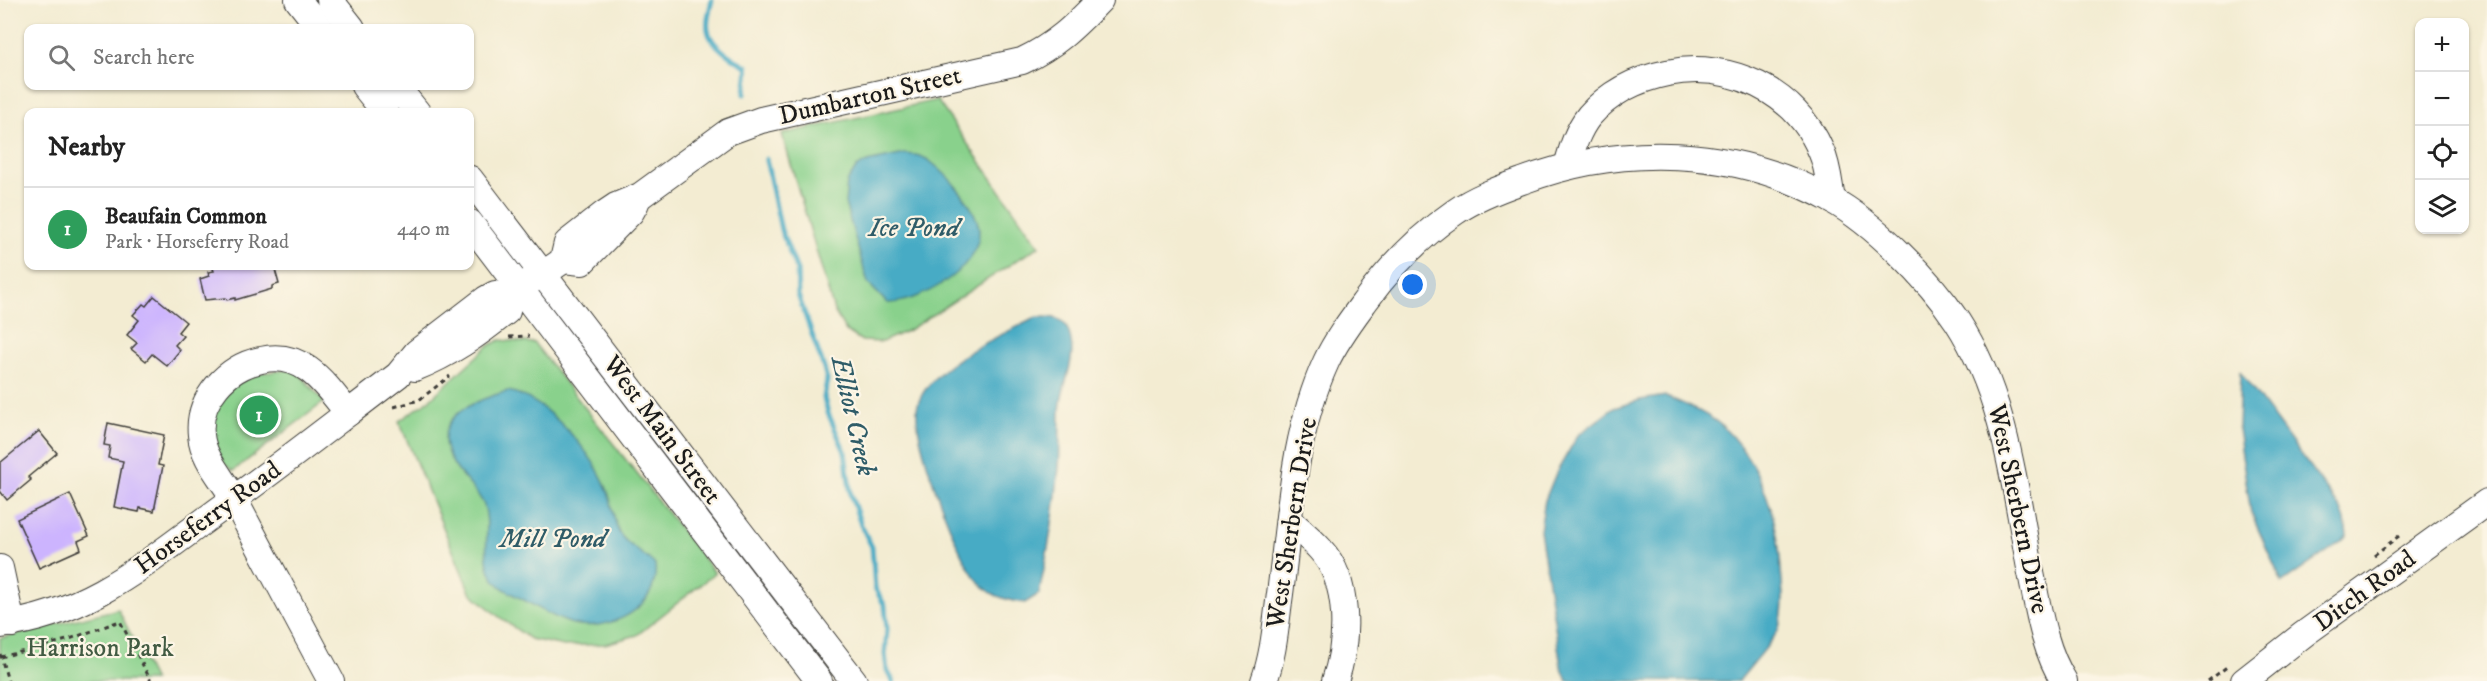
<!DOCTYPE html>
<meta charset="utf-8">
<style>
:root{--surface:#fff;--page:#f2f2f2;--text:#222;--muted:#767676;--line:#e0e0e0;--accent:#0b8043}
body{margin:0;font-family:"IM FELL DW Pica",serif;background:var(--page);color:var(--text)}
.controls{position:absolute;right:18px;top:18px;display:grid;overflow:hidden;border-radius:12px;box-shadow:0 2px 4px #0004}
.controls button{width:54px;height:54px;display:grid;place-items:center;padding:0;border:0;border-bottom:2px solid var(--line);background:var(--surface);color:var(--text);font:30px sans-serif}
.you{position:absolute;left:1413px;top:285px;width:21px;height:21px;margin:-15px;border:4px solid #fff;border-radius:50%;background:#1a73e8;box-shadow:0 0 0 9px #1a73e833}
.badge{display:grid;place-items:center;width:39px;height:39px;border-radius:50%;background:var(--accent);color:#fff;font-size:20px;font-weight:700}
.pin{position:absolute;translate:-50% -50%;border:3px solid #fff;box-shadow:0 2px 6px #0006}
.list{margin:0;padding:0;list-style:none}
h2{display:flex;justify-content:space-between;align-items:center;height:78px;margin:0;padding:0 24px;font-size:26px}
h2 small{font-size:20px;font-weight:400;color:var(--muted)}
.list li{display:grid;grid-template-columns:39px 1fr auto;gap:18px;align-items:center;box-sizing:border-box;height:84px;padding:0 24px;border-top:2px solid var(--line)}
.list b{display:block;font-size:22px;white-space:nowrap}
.list p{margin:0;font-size:20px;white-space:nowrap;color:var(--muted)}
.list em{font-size:20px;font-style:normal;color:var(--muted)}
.icon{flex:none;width:33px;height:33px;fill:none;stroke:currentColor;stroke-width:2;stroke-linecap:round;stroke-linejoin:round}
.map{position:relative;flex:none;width:2487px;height:681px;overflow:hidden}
.search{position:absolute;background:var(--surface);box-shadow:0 2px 4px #0004;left:24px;top:24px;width:450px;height:66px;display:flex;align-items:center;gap:15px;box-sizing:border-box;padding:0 21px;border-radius:12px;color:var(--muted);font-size:22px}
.panel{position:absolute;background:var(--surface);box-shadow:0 2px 4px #0004;left:24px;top:108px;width:450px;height:162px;border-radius:12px}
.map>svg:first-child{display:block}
</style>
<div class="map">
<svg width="2487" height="681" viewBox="0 0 2487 681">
<rect width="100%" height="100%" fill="#fcf5e5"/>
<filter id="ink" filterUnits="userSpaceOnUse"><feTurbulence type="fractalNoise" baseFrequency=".0167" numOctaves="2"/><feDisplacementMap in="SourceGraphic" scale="12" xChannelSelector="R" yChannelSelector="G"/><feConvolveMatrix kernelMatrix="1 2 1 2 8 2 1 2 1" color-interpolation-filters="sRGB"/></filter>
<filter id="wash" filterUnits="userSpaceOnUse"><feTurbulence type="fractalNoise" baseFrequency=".008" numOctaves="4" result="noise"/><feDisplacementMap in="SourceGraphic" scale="24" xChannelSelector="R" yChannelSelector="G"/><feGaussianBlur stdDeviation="1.35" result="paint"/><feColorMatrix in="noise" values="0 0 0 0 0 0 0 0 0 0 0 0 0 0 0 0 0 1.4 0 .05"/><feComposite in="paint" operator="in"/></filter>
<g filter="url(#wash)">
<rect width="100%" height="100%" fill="#f3ecd2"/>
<g fill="#89d18c" stroke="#527654" stroke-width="1.5">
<polygon points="937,100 1039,246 909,330 882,342 862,341 846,331 834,311 782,134"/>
<polygon points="500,340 534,343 715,573 637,635 605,644 564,646 530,639 498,616 470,592 399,421 428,401 488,346"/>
<path d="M295 369 324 402 233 471C205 452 211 436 213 406L243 375Z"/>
<polygon points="118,609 154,681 0,681 0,638"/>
</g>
<g fill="#46abc5" stroke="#316470" stroke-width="1.5">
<path d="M905 154C914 155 923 155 931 162 948 175 980 210 979 233 979 268 919 304 887 303L868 283 845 203 847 182 856 168 867 162Z"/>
<path d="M1037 317C1047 317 1060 316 1066 326 1080 353 1065 376 1061 402 1058 423 1061 445 1059 467 1055 510 1048 552 1039 594L1025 603C1014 601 1000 599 990 592 982 586 974 577 969 568 954 545 909 429 918 404 931 363 1001 336 1037 317Z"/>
<polygon points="2240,372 2341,509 2345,520 2347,536 2341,542 2282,583 2251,513 2238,429"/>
<path d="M508 391C547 399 593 453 607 489 613 503 613 522 620 534 628 547 645 553 655 565 660 608 611 632 573 624 555 619 540 609 524 600 513 594 498 588 492 576 480 556 493 521 482 501 474 487 462 478 454 465 425 419 472 401 508 391Z"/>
<path d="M1666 396C1684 404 1707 413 1722 426 1762 464 1778 518 1781 571 1783 590 1785 612 1778 630 1772 643 1749 668 1739 681H1567L1561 666 1540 530 1545 500 1556 473 1578 435 1614 408 1640 400Z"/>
</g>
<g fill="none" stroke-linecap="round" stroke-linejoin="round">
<g stroke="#46abc5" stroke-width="5">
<path d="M712 0C710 9 706 20 708 30 710 45 734 60 747 66 749 75 745 84 745 94"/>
<polyline points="766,159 781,230 797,270 798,295 824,368 827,380 824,398 828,413 845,452 851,496 861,525 872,547 875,588 885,606 887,629 885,654 887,670 893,681"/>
</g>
</g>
<g id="blocks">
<g fill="#ccb4fe">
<polygon points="212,266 274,266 279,284 272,286 272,289 235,300 235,298 227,300 226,298 205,300 200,279 209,276 208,272 214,271"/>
<polygon points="154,296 186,322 178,332 183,336 175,345 180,350 167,366 152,354 146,361 131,349 137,343 127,335 139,320 133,315 143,304 146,306"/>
<polygon points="108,423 164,435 158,465 163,466 154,511 140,508 139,512 114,507 123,461 108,458 110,446 104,445"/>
<polygon points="39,431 57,453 28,477 31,480 7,500 0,491 0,463"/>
<polygon points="70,494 89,536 78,541 81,549 39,568 17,519"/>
</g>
</g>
</g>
<g filter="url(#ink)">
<use href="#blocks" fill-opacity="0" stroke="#3c3b37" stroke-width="1.5"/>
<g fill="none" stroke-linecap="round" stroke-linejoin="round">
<defs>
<g id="minor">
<polyline points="298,0 320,28"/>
<polyline points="330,0 352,28"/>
<polyline points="364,86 385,112"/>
<polyline points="396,86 417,112"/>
<path d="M1567 166C1572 149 1577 131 1589 116 1609 93 1637 79 1667 73 1729 60 1796 91 1821 151 1828 166 1829 183 1832 200"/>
<polyline points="470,179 854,681"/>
<polyline points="470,223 819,681"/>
<polyline points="563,260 582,262 631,212 636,203"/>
<path d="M506 297C524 282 545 275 563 260L567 243 604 214 616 206 640 196 728 132 761 120 1022 61C1056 45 1074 27 1100 0"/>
<path d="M415 368C450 354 477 335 507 311L506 297"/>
<path d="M1290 521C1300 530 1311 539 1320 549 1351 582 1348 642 1335 681"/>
<polyline points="0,568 12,624"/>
<path d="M0 625C86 615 145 564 212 515 275 470 336 422 398 375L417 352 486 299 495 294 506 297"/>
<path d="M331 681C299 621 266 560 234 499 223 479 203 459 201 435 197 399 227 367 261 360 303 350 325 384 348 413"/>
<path d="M1264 681C1274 654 1276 622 1280 594 1290 517 1293 434 1326 362 1336 340 1352 319 1366 300 1391 266 1420 236 1455 212 1475 198 1499 189 1522 181 1622 143 1735 147 1830 199 1874 223 1929 279 1957 321 2005 395 2014 483 2030 568 2038 606 2043 648 2064 681"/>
<polyline points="2244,681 2304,634 2487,502"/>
</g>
</defs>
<use href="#minor" stroke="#3c3b37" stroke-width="28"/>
<g stroke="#3c3b37" stroke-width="3" stroke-dasharray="4.5 4.5" stroke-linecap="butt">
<polyline points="509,337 529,336"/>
<polyline points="394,407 419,400 450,376"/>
<polyline points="2374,555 2399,536"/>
<polyline points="0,654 8,681"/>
<polyline points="1,657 67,640 120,621 151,681"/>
<polyline points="2208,681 2228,666"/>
</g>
<use href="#minor" stroke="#fff" stroke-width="26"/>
</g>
</g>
<g text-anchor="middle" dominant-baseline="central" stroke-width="4.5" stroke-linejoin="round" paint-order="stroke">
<g font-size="26" fill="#1c1c1c" stroke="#fcf5e5">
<text transform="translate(870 96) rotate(-13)">Dumbarton Street</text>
<text transform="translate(662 430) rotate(53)">West Main Street</text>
<text transform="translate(2018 509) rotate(78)">West Sherbern Drive</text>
<text transform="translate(208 518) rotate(-36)">Horseferry Road</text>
<text transform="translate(1292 523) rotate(-81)">West Sherbern Drive</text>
<text transform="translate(2365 591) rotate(-36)">Ditch Road</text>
</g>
<g font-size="26" fill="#425b43" stroke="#fcf5e5">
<text x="100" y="648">Harrison Park</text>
</g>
<g font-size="27" font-style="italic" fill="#2f5c68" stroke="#fcf5e5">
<text x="914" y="228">Ice Pond</text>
<text transform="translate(853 416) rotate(77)">Elliot Creek</text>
<text x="553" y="539">Mill Pond</text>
</g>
</g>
</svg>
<div class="controls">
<button>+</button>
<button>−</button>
<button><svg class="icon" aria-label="locate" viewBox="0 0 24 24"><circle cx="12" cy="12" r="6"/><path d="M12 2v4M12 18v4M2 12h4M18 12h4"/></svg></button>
<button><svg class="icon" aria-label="layers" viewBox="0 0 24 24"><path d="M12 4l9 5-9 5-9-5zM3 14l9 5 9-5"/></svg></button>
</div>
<div class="you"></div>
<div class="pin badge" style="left:259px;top:415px;background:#2e9e5b">1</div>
<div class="search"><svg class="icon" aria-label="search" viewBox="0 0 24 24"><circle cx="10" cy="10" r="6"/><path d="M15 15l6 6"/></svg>Search here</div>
<section class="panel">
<h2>Nearby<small></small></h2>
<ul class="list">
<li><span class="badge" style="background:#2e9e5b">1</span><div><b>Beaufain Common</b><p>Park · Horseferry Road</p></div><em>440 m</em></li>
</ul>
</section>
</div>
